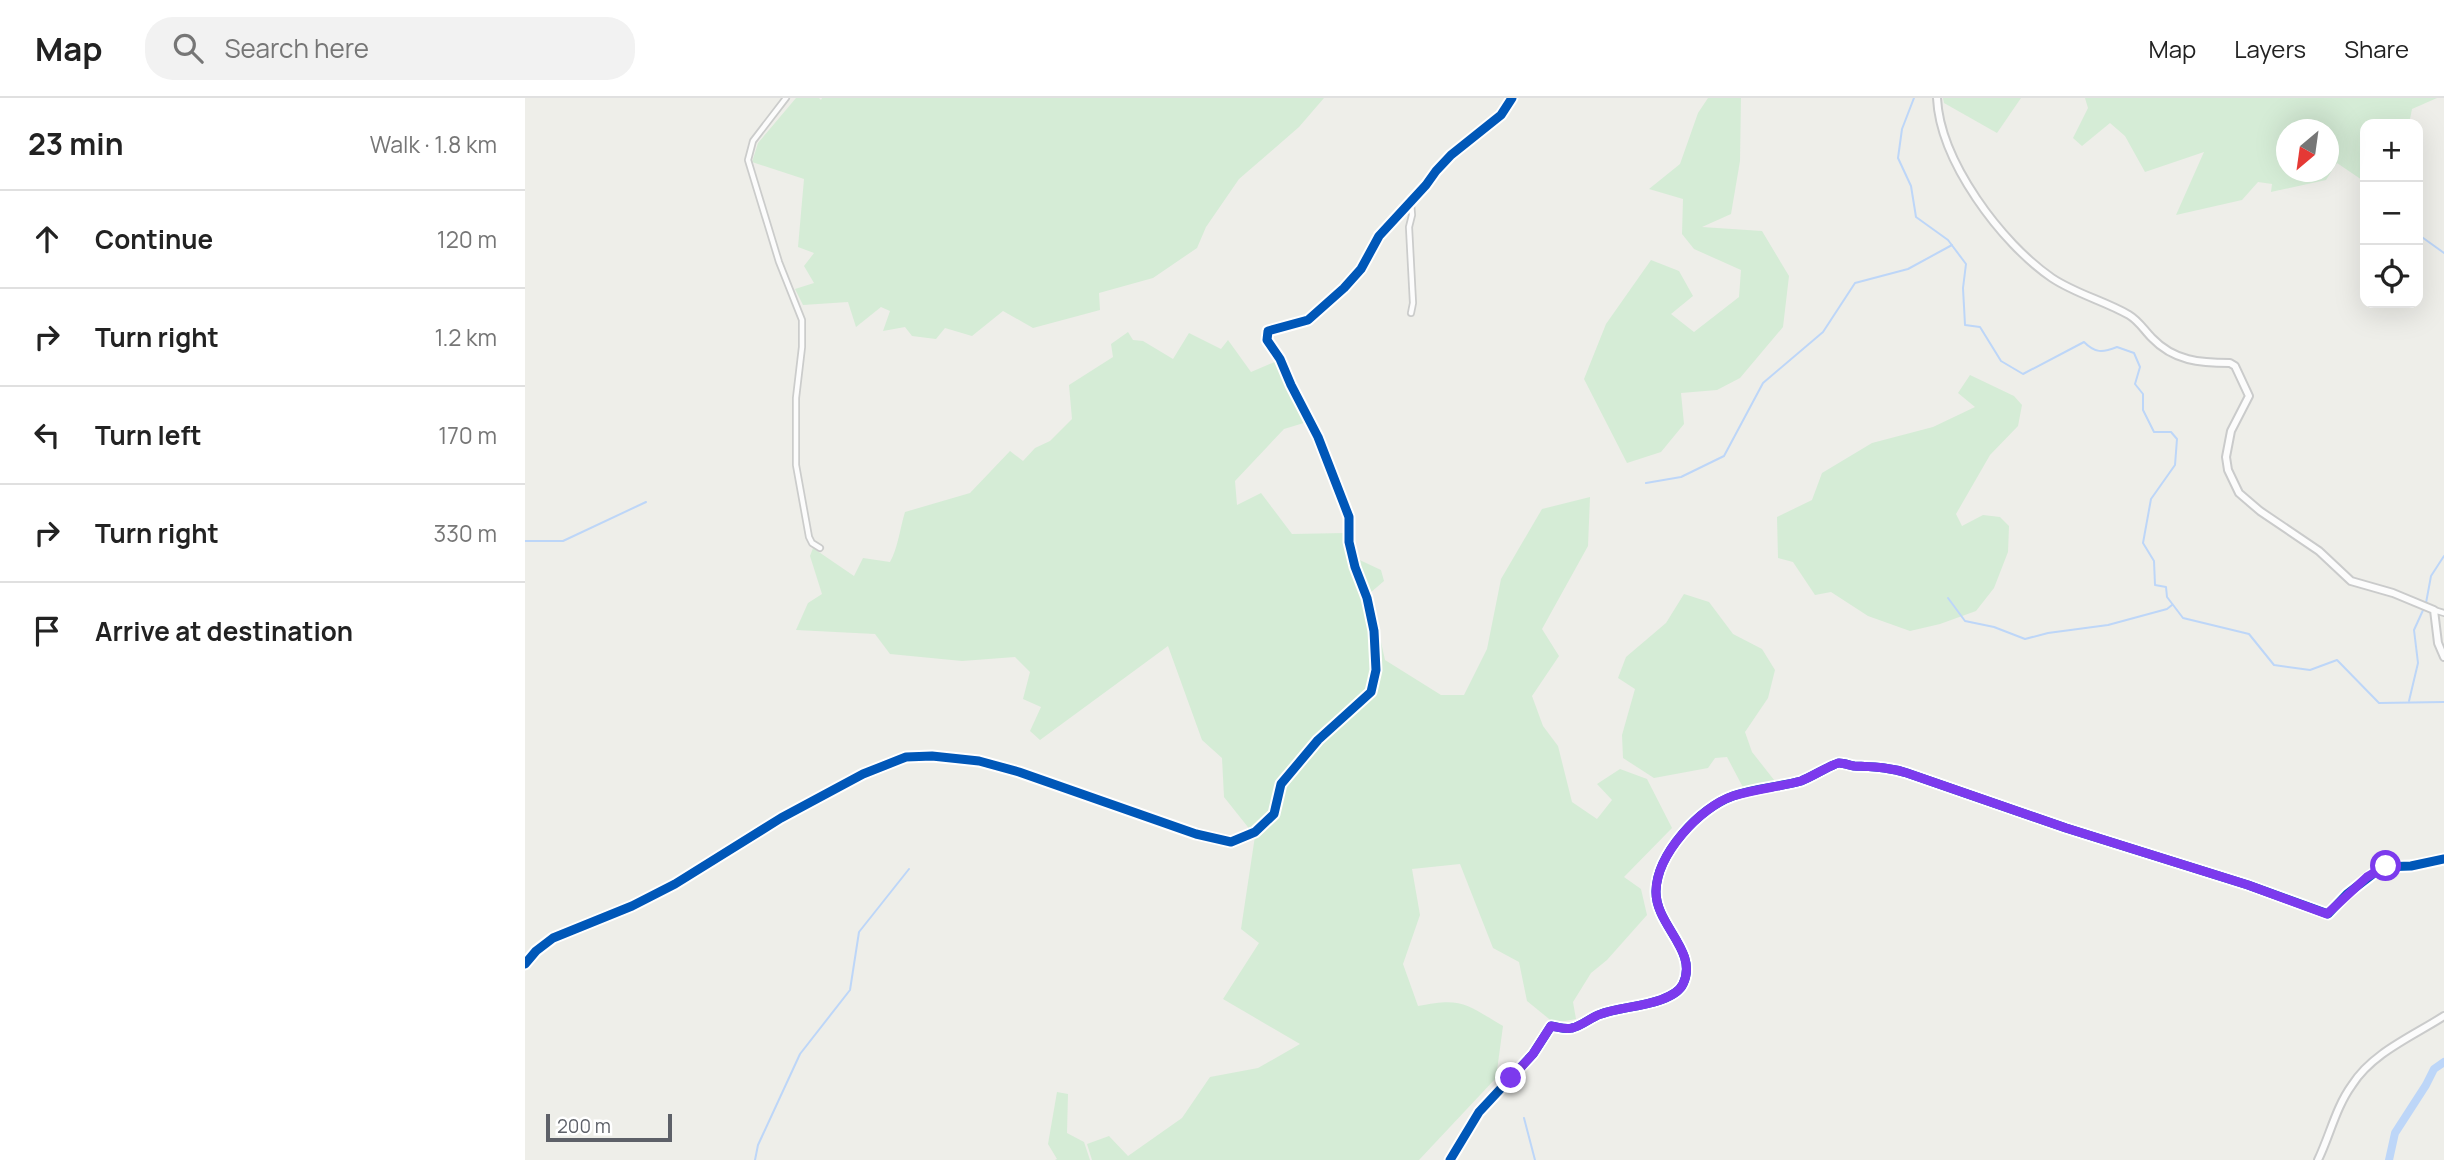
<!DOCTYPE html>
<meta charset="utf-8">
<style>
:root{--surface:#fff;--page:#f2f2f2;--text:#222;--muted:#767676;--line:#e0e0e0}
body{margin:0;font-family:Manrope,sans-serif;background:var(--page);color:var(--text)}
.controls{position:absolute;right:21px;top:21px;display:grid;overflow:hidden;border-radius:14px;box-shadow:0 7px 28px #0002}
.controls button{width:63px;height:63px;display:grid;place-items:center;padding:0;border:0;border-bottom:2px solid var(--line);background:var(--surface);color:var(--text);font:35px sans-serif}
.compass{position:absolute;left:1751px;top:21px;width:63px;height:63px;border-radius:50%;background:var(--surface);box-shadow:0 7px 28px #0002;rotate:209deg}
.scale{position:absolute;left:21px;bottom:18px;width:126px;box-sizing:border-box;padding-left:7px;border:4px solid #5d6068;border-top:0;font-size:19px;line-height:24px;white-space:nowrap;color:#5d6068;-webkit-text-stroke:5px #fff;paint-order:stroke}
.stop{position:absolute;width:21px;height:21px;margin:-16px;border:5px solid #7c3aed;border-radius:50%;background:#fff}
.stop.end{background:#7c3aed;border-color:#fff;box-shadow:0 2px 7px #0008}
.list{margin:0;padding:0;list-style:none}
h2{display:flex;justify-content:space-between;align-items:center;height:91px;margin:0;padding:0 28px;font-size:30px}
h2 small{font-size:23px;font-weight:400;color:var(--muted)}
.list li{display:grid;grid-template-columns:46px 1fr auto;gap:21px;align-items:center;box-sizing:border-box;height:98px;padding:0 28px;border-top:2px solid var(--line)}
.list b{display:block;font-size:26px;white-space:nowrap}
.list em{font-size:23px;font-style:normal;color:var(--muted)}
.icon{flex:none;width:38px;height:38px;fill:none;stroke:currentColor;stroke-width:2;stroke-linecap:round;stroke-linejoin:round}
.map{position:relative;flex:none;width:1919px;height:1062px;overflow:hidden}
header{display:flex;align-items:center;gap:42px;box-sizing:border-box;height:98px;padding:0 35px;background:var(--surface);border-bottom:2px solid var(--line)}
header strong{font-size:33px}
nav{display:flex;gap:38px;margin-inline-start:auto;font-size:24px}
.search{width:490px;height:63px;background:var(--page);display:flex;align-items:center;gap:18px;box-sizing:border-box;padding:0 24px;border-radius:28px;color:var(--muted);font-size:26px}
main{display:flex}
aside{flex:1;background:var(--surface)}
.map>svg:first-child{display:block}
</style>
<header>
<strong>Map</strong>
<div class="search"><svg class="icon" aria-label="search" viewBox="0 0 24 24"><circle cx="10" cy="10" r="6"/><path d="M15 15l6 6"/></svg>Search here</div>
<nav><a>Map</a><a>Layers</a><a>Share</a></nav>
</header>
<main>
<aside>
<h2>23 min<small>Walk · 1.8 km</small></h2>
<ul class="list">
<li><svg class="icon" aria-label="ahead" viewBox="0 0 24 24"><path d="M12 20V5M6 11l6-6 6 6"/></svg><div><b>Continue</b></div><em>120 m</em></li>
<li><svg class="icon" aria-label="right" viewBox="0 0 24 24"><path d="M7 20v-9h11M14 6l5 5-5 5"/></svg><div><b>Turn right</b></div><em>1.2 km</em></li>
<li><svg class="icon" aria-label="left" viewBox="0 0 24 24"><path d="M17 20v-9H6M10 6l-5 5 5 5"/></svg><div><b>Turn left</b></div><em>170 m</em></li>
<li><svg class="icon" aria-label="right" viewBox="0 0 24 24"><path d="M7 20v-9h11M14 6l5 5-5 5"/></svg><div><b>Turn right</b></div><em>330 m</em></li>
<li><svg class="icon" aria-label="arrive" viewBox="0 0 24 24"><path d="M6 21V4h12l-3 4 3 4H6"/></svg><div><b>Arrive at destination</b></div></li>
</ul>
</aside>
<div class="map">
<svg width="1919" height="1062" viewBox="0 0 1919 1062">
<rect width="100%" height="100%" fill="#eeeee9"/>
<g fill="#d5ecd6" fill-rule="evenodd">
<polygon points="271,0 294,0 296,2 297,0 799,0 774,29 714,81 681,129 672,150 628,180 574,195 575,212 508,230 478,213 447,238 420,230 411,241 387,238 380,229 358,233 365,213 356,209 331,229 323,204 278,207 270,191 289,185 279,168 289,155 273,149 279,81 227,64 233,45"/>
<polygon points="1183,0 1216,0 1215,63 1206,116 1177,129 1237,133 1264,178 1258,229 1215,280 1192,292 1156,295 1159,326 1136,354 1102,365 1059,281 1081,226 1126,162 1154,173 1168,198 1146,216 1169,234 1214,199 1216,172 1169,151 1157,136 1158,101 1124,91 1155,66 1173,15"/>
<polygon points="1418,0 1496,0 1472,35 1419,5"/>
<path d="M1560 0H1912L1887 11 1884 26H1840V84L1812 65 1801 82 1746 94 1747 86 1733 84 1717 102 1651 117 1679 54 1620 74 1600 38 1585 25 1557 48 1548 40 1563 10ZM1762 32H1804V74H1762Z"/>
<path d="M603 234 608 242 618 243 648 261 664 235 696 251 703 242 726 274 752 263 782 324 759 331 710 383 712 407 736 395 767 436 820 435 824 457 856 472 859 483 845 495 860 562 916 597H939L962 551 976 481 1017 411 1065 399 1063 448 1017 531 1034 558 1007 598 1018 628 1033 648 1047 704 1072 721 1087 702 1072 686 1095 671 1122 681 1147 730 1099 779 1116 791 1122 817 1082 862 1066 875 1048 904 1051 921 1029 925 1002 903 994 864 968 850 935 766 887 771 895 817 878 866 893 908C937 899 941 906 978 928L971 980 894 1062H567L562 1046 584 1038 603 1058 657 1020 685 979 733 970 775 946 698 901 734 845 716 831 730 738 699 699 697 660 677 642 643 548 515 642 505 633 516 609 498 601 505 574 490 559 437 563 365 556 350 536 271 532 283 505 297 496 285 458 288 450 329 478 338 460 365 464C373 450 375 430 380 414L445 395 485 353 498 363 510 350 525 343 547 321 544 287 588 259 586 246Z"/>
<polygon points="1445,277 1489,298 1497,307 1493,328 1465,357 1431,416 1437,428 1458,417 1475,419 1484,428 1483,454 1469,490 1451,513 1415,526 1385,533 1343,518 1306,494 1290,497 1268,464 1253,460 1252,419 1287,402 1297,375 1347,345 1408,329 1450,309 1433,295"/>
<polygon points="1159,496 1184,504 1208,536 1237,551 1250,572 1243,600 1220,634 1227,654 1253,687 1221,695 1202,659 1190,660 1183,670 1129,680 1098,660 1097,637 1110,591 1093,580 1101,559 1141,525"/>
<polygon points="532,994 543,996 542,1035 559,1044 565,1062 530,1062 532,1061 523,1046"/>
</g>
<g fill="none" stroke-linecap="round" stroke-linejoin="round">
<g stroke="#bdd6f8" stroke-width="2">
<path d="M1389 0 1377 31 1373 60 1386 88 1391 119 1423 142 1441 166 1438 190 1440 227 1455 229 1476 263 1498 276 1559 244C1570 255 1577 255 1592 249L1609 255 1615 269 1610 286 1618 296V312L1629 334H1646L1652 341 1650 367 1626 401 1618 445 1629 463 1630 487 1641 489 1642 499 1658 520 1724 536 1749 567 1785 572 1812 562 1854 605 1919 604"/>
<polyline points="1895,122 1894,137 1919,155"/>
<polyline points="1121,385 1156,379 1199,358 1238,285 1298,234 1330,185 1383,171 1427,147"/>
<polyline points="0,443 38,443 121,404"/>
<polyline points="1423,500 1440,523 1469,529 1500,541 1523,535 1583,527 1642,511 1647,507"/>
<polyline points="1901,505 1906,478 1919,458"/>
<polyline points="1884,603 1893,565 1889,532 1899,510"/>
<polyline points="999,1020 1010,1062"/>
<polyline points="230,1062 233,1047 275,956 325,892 334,834 384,771"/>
</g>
<polyline stroke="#bdd6f8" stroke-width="8" points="1864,1062 1870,1035 1901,987 1909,971 1919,964"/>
<defs>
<g id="street">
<polyline points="261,0 228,43 223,62 254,164 277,222 277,249 271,300 271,367 284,439 287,445 295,450"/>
<polyline points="886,105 887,117 884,129 888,205 886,215"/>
<polyline points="1909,512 1919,515"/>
<polyline points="0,866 11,853 28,840 107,808 150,786 256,720 338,676 381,659 407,658 454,663 494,674 671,736 706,744 730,734 749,716 756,686 793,642 846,594 851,572 849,533 842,500 830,469 824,444 824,419 793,339 766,287 755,261 742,242 743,233 783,222 819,190 836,171 854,138 901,87 911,73 926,57 976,17 987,0"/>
<path d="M925 1062 954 1014 1008 956 1026 928C1034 929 1040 932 1047 930 1057 928 1066 919 1076 916 1097 908 1148 907 1158 886 1174 853 1130 827 1131 793 1132 756 1174 710 1208 698 1230 690 1254 689 1276 683 1285 680 1309 665 1314 665 1319 665 1324 667 1329 668 1348 669 1364 669 1382 675L1541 730 1723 787 1803 816 1822 796 1857 769 1886 768 1919 761"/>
</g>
<g id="secondary">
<path d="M1412 0C1415 63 1476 145 1527 180 1551 196 1580 203 1604 217 1614 223 1619 232 1627 240 1649 263 1675 265 1705 265L1710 268 1724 298 1706 333 1701 359 1703 372 1714 395 1735 413 1794 453 1826 483 1868 495 1909 512 1913 545 1919 559"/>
<path d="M1793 1062C1805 1037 1811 1009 1827 987 1847 955 1888 938 1919 918"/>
</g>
</defs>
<use href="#street" stroke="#cbcccb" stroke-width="8"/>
<use href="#secondary" stroke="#cacbcb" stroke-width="10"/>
<use href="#street" stroke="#fcfcfc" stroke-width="4.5"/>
<use href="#secondary" stroke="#fcfcfc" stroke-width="6"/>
<defs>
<g id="cycleway">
<polyline points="0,866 11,853 28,840 107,808 150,786 256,720 338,676 381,659 407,658 454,663 494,674 671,736 706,744 730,734 749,716 756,686 793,642 846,594 851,572 849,533 842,500 830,469 824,444 824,419 793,339 766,287 755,261 742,242 743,233 783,222 819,190 836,171 854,138 901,87 911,73 926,57 976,17 987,0"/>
<path d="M925 1062 954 1014 1008 956 1026 928C1034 929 1040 932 1047 930 1057 928 1066 919 1076 916 1097 908 1148 907 1158 886 1174 853 1130 827 1131 793 1132 756 1174 710 1208 698 1230 690 1254 689 1276 683 1285 680 1309 665 1314 665 1319 665 1324 667 1329 668 1348 669 1364 669 1382 675L1541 730 1723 787 1803 816 1822 796 1857 769 1886 768 1919 761"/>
</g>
</defs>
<use href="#cycleway" stroke="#fff" stroke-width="13"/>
<use href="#cycleway" stroke="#0057b8" stroke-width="9"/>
</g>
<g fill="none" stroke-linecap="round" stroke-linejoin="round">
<path stroke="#7c3aed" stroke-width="9" d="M986 980 1008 956 1026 928C1033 929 1040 932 1047 930 1057 928 1066 919 1076 916 1097 908 1148 907 1158 886 1174 853 1130 827 1131 793 1132 756 1175 709 1208 698 1230 691 1254 689 1276 683 1285 680 1309 665 1314 665 1318 665 1324 667 1329 668 1348 669 1364 669 1382 675L1541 730 1723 787 1802 816 1842 779 1861 768"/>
</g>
</svg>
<div class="controls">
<button>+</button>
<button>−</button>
<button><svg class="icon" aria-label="locate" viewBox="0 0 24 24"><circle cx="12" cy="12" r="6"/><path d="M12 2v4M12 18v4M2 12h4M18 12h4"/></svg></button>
</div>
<svg class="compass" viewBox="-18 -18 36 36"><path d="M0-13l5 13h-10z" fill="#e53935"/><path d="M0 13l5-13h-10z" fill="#767676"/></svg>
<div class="scale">200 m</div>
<div class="stop" style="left:1861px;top:768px"></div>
<div class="stop end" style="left:986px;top:980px"></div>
</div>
</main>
